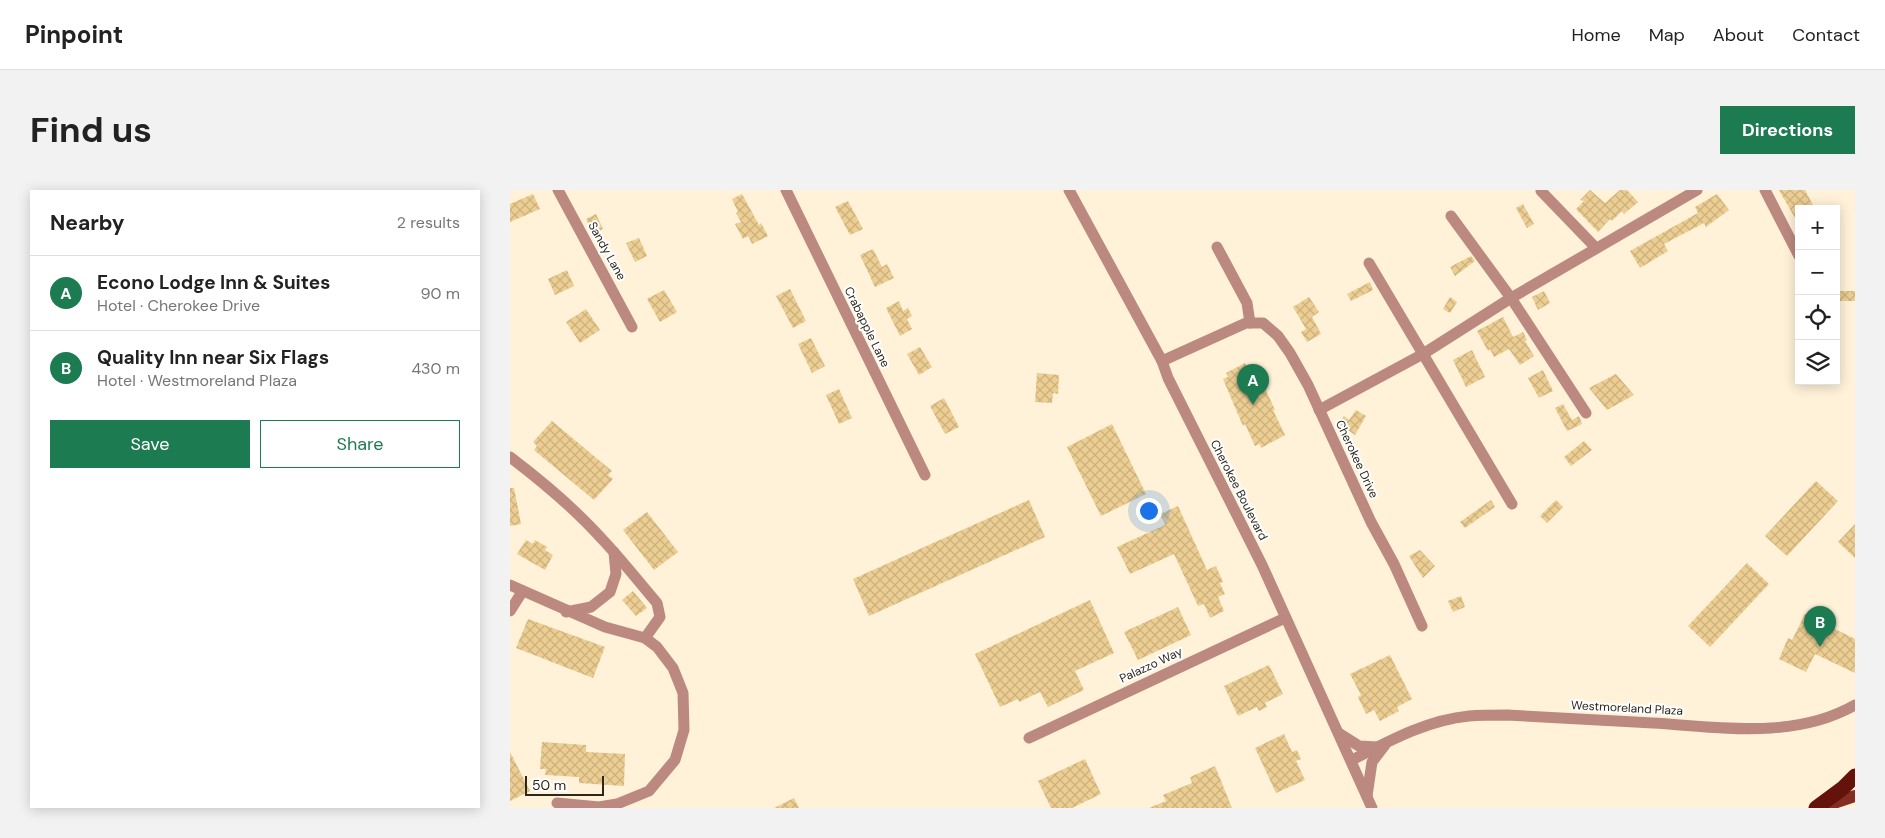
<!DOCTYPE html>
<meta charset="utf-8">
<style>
:root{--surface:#fff;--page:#f2f2f2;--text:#222;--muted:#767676;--line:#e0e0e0;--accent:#1d7b52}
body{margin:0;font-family:"DM Sans",sans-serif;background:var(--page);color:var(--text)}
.controls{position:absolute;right:15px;top:15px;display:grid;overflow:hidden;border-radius:0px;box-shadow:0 2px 12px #0003}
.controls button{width:45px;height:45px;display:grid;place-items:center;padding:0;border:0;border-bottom:1px solid var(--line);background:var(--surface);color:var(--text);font:25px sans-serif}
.scale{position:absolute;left:15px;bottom:12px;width:79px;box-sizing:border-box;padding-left:5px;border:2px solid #2d271b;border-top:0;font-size:14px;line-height:18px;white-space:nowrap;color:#2d271b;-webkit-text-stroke:4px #fff;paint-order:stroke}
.you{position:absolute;left:638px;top:320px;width:18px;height:18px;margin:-12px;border:4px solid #fff;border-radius:50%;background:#1a73e8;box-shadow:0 0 0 8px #1a73e833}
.badge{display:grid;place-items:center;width:32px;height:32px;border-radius:50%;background:var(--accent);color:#fff;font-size:16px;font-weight:700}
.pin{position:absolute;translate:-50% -41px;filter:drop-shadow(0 1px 2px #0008)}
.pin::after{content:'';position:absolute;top:26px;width:18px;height:15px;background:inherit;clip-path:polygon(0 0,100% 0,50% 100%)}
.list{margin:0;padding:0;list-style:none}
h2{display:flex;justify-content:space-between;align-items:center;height:65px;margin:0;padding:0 20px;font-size:21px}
h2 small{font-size:16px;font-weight:400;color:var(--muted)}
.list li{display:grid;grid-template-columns:32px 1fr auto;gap:15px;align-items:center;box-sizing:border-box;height:75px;padding:0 20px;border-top:1px solid var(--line)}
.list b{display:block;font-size:19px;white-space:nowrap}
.list p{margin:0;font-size:16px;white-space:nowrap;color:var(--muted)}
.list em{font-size:16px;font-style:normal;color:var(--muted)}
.actions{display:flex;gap:10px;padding:15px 20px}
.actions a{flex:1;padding:11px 0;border:1px solid var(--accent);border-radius:0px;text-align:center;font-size:18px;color:var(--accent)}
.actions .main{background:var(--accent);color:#fff}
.icon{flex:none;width:28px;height:28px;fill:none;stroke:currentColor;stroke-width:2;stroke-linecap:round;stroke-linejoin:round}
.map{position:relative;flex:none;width:1345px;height:618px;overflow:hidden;border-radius:0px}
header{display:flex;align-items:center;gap:30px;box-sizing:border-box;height:70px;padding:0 25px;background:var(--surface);border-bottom:1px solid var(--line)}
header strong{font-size:24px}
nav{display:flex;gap:28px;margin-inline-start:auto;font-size:18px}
.intro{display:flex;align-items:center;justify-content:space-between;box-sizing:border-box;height:120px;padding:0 30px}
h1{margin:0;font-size:35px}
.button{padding:12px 22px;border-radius:0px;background:var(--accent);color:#fff;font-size:18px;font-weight:700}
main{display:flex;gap:30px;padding:0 30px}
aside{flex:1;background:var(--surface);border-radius:0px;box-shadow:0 2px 12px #0003}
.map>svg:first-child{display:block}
</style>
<header>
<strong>Pinpoint</strong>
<nav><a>Home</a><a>Map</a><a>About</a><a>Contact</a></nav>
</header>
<div class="intro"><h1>Find us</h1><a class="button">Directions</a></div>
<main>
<aside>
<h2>Nearby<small>2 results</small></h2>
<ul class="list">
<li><span class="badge">A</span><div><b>Econo Lodge Inn &amp; Suites</b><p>Hotel · Cherokee Drive</p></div><em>90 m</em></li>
<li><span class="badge">B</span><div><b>Quality Inn near Six Flags</b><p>Hotel · Westmoreland Plaza</p></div><em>430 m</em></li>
</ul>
<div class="actions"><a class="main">Save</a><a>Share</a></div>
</aside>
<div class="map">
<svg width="1345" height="618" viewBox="0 0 1345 618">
<defs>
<pattern id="building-cross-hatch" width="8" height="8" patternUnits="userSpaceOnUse" patternTransform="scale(1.25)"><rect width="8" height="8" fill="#ecce92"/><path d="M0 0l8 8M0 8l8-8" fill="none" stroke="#cbb17d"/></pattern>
</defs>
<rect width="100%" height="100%" fill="#fff2d8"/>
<g fill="url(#building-cross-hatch)">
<polygon points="1080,0 1095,13 1110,0 1117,0 1128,12 1114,24 1112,21 1102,31 1100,29 1088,42 1066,19 1074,11 1070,10"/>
<polygon points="1269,0 1295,0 1305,19 1289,19 1289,35"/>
<polygon points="23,4 30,19 0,32 0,14"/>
<polygon points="232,4 249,35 251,33 258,46 242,54 238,46 233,49 225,34 231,32 226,23 228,22 222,9"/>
<polygon points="1207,4 1219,20 1196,37 1194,33 1154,54 1158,61 1130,78 1120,61 1188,23 1185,17"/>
<polygon points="338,11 353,39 340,45 325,17"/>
<polygon points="1013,14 1024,34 1017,38 1006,18"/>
<polygon points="86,24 93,39 84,44 76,29"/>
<polygon points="129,48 137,66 125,72 116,53"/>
<polygon points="363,59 372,77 377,74 384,88 365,97 350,65"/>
<polygon points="961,66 965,71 945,86 940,77"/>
<polygon points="57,80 64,96 45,105 38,89"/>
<polygon points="860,92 863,100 841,111 837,104"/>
<polygon points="280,99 296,131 283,138 266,106"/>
<polygon points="154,100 167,122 150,132 137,109"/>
<polygon points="1034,101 1040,113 1028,120 1022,107"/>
<rect x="1326" y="101" width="19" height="10"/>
<polygon points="799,107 809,122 802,127 811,144 797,152 791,142 796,139 783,117"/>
<polygon points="940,107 947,112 940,123 933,119"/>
<polygon points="389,111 393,121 398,118 402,126 397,129 402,139 390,146 376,118"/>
<polygon points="76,119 90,140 70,153 56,132"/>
<polygon points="993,127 1003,147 1013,142 1017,150 1015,151 1024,166 1010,175 999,159 984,167 980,159 978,161 967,141"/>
<polygon points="301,148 315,176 302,183 288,154"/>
<polygon points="410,157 422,177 409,185 397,164"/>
<polygon points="962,160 975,187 956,197 943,170"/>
<polygon points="735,173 737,177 741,175 752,197 754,196 765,220 763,220 775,245 751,258 750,254 745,256 735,234 733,236 713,189 718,187 716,183"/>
<polygon points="1033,180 1043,201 1029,208 1018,188"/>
<polygon points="527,183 549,185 548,204 543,203 542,213 525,212"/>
<polygon points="1106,184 1124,205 1097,220 1079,198"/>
<polygon points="329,199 342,228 329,234 316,205"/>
<polygon points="434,208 449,237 435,244 420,216"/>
<polygon points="1053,214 1062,230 1069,226 1072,234 1057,241 1045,218"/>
<polygon points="846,220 856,226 845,245 829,234 834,226 839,230"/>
<polygon points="42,231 102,281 98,285 103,289 84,310 24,260 27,256 23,252"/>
<polygon points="602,234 636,304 591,326 557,257"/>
<polygon points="1074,251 1082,260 1061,276 1054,267"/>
<polygon points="1306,291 1328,311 1277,366 1255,346"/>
<polygon points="0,298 4,298 11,334 0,336"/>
<polygon points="519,310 535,347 359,426 343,389"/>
<polygon points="981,310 985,317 955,338 950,332"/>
<polygon points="1046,310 1053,317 1037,333 1030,326"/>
<polygon points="668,316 697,380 706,376 713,392 710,393 715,404 708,407 714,421 700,428 694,414 688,416 664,364 620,384 607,357 655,335 650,324"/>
<polygon points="137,322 168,362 144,380 113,340"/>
<polygon points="1345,334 1345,368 1328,352"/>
<polygon points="16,350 23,354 25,350 37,357 35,360 43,365 35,380 7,364"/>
<polygon points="910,360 925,376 913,388 899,366"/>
<polygon points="1237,373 1259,394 1200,457 1178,436"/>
<polygon points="123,401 137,418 126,426 112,410"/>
<polygon points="951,406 955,417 943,422 938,411"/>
<polygon points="580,410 604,463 565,481 574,500 538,517 530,502 509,512 508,509 490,517 465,464"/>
<polygon points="668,417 681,445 628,470 614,442"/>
<polygon points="1295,424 1345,449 1345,483 1305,464 1296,482 1269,469 1278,448 1282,450"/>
<polygon points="18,429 95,457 83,488 6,458"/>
<polygon points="880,465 902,509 887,517 889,521 870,531 864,520 856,524 848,507 851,505 840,484"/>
<polygon points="759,475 773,504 755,513 757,517 749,521 747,517 728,526 714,496"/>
<polygon points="774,544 782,562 787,560 791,569 786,571 795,590 766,603 745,558"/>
<polygon points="32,552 76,555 76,562 115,564 114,596 69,593 69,587 35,585 36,579 30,579"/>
<polygon points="0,562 20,601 0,611"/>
<polygon points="575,569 591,604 562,618 541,618 528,591"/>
<polygon points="705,576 722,618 639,618 656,611 653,605 682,593 680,587"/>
<polygon points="284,608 289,618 264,618"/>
</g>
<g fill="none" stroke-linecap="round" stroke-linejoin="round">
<g stroke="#bc8980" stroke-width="11">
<polyline points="48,0 122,137"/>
<polyline points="276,0 415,285"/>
<polyline points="559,0 652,171 658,188 752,375 862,618"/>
<polyline points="1255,0 1289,66"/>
<polyline points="1031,1 1086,58"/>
<polyline points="941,26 1001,108 1076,223"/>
<polyline points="707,57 737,113 740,133"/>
<polyline points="859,73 1002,314"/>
<polyline points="652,171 736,133 753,133 768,146 780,163 798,195 861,332 884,374 912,436"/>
<polyline points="809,220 913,164 1001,108 1187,0"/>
<path d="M0 267C33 292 64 318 92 349 111 369 129 392 147 413L150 427 135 448"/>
<polyline points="0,395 95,437 135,448 147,457 163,478 173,503 174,540 165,570 139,601 107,614 89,617 47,613"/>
<polyline points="0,421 12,402"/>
<polyline points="56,422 81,417 100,402 106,384 104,362"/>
<polyline points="830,544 849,556 867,557"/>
<polyline points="519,548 775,428"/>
<path d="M842 570C879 551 917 530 959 526 972 525 985 525 998 525 1046 528 1094 530 1143 533 1209 537 1284 550 1345 515"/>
<polyline points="857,606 862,572 875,555"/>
</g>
<polyline stroke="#842d21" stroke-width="12" points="1312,617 1345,606"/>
<polyline stroke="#631309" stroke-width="15" points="1306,618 1333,598 1345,586"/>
</g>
<g text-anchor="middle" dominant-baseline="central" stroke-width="4" stroke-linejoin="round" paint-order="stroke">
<g font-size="12" fill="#2d271b" stroke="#fff">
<text transform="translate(97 61) rotate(61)">Sandy Lane</text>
<text transform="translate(357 137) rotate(64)">Crabapple Lane</text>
<text transform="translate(847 269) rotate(65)">Cherokee Drive</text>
<text transform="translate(729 300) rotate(63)">Cherokee Boulevard</text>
<text transform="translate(641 475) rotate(-25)">Palazzo Way</text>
<text transform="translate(1117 518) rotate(3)">Westmoreland Plaza</text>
</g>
</g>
</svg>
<div class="controls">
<button>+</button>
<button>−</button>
<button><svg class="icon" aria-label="locate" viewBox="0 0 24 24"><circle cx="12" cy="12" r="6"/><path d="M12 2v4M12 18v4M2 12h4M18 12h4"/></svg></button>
<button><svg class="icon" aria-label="layers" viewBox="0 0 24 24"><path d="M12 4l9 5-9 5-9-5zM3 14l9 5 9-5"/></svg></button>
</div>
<div class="scale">50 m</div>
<div class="you"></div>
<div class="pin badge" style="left:743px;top:215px">A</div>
<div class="pin badge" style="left:1310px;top:457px">B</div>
</div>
</main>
